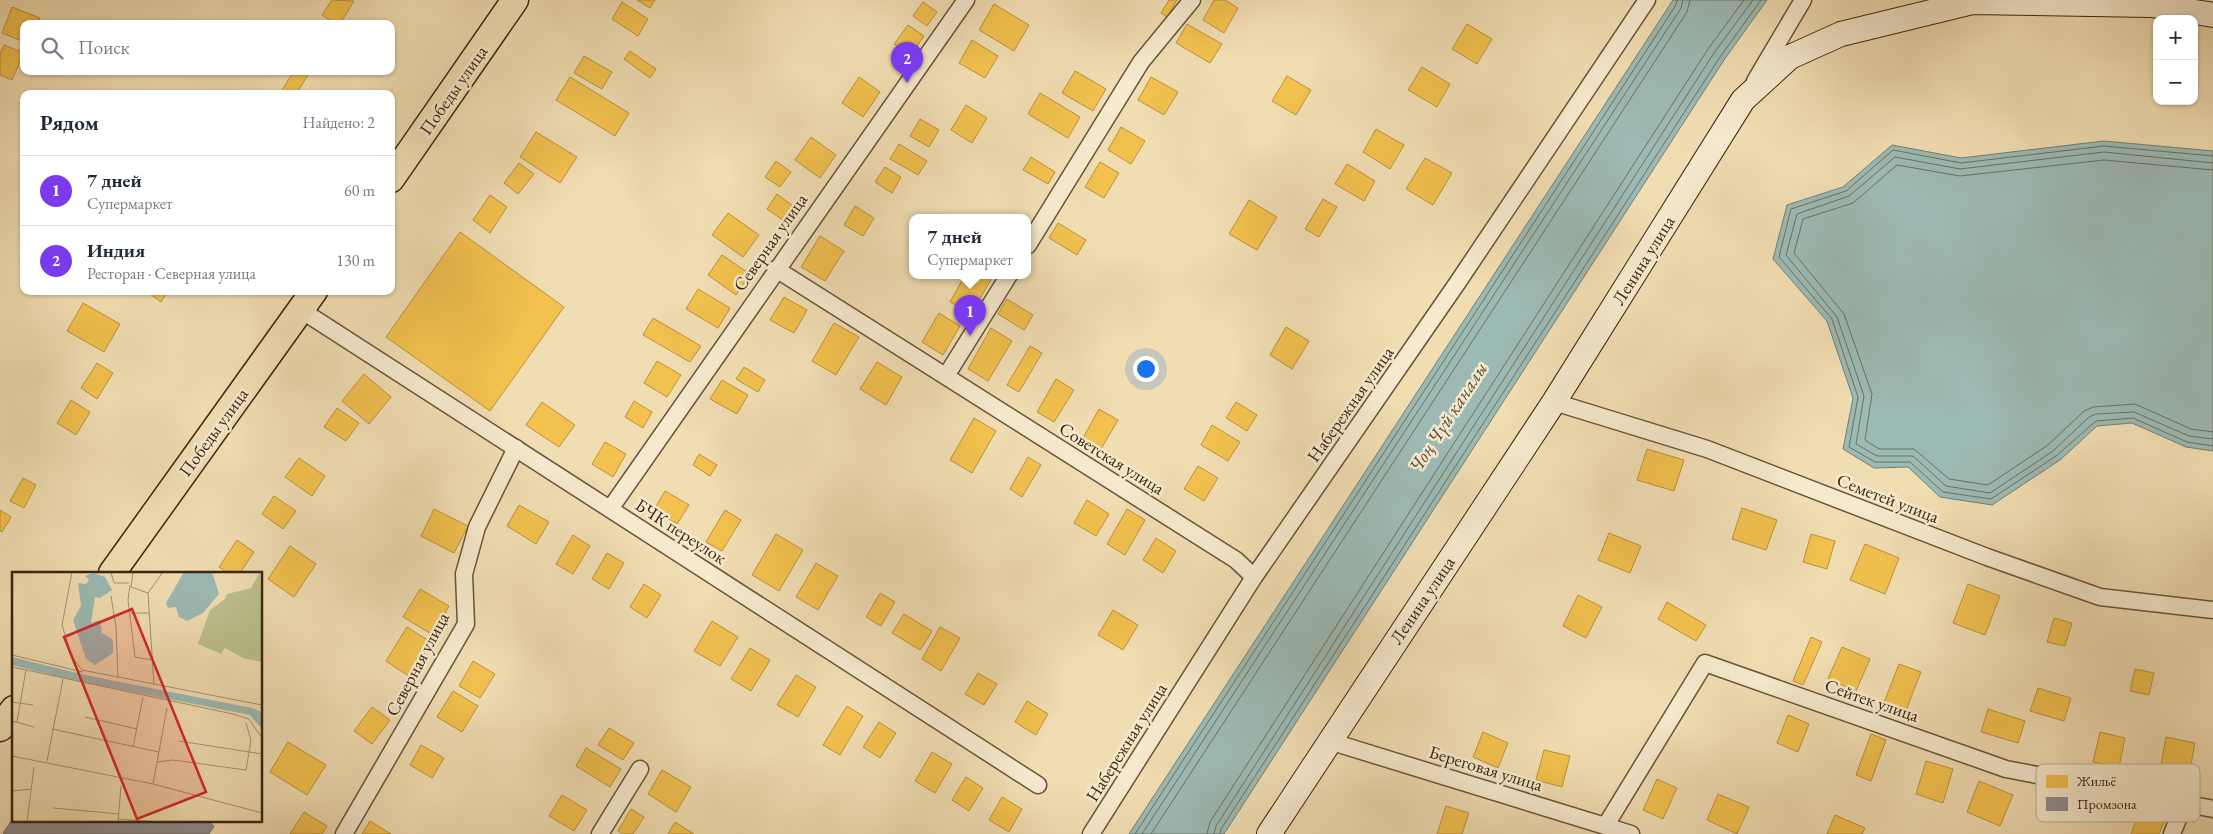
<!DOCTYPE html>
<html lang="ru">
<meta charset="utf-8">
<style>
:root{--surface:#fff;--page:#f6f6f7;--text:#1f2937;--muted:#747a83;--line:#e0e1e3;--accent:#7c3aed}
body{margin:0;font-family:"EB Garamond",serif;background:var(--page);color:var(--text)}
.controls{position:absolute;right:15px;top:15px;display:grid;overflow:hidden;border-radius:10px;box-shadow:0 1px 4px #0004}
.controls button{width:45px;height:45px;display:grid;place-items:center;padding:0;border:0;border-bottom:1px solid var(--line);background:var(--surface);color:var(--text);font:25px sans-serif}
.you{position:absolute;left:1145px;top:368px;width:18px;height:18px;margin:-12px;border:4px solid #fff;border-radius:50%;background:#1a73e8;box-shadow:0 0 0 8px #1a73e833}
.badge{display:grid;place-items:center;width:32px;height:32px;border-radius:50%;background:var(--accent);color:#fff;font-size:16px;font-weight:700}
.pin{position:absolute;translate:-50% -41px;filter:drop-shadow(0 1px 2px #0008)}
.pin::after{content:'';position:absolute;top:26px;width:18px;height:15px;background:inherit;clip-path:polygon(0 0,100% 0,50% 100%)}
.popup{position:absolute;left:909px;top:214px;width:122px;height:65px;box-sizing:border-box;display:grid;place-content:center;border-radius:10px;background:var(--surface);filter:drop-shadow(0 1px 4px #0005);font-size:16px;white-space:nowrap;color:var(--muted)}
.popup b{font-size:19px;color:var(--text)}
.popup::after{content:'';position:absolute;left:50%;top:100%;margin-left:-10px;border:10px solid transparent;border-top-color:var(--surface)}
.list{margin:0;padding:0;list-style:none}
h2{display:flex;justify-content:space-between;align-items:center;height:65px;margin:0;padding:0 20px;font-size:21px}
h2 small{font-size:16px;font-weight:400;color:var(--muted)}
.list li{display:grid;grid-template-columns:32px 1fr auto;gap:15px;align-items:center;box-sizing:border-box;height:70px;padding:0 20px;border-top:1px solid var(--line)}
.list b{display:block;font-size:19px;white-space:nowrap}
.list p{margin:0;font-size:16px;white-space:nowrap;color:var(--muted)}
.list em{font-size:16px;font-style:normal;color:var(--muted)}
.icon{flex:none;width:28px;height:28px;fill:none;stroke:currentColor;stroke-width:2;stroke-linecap:round;stroke-linejoin:round}
.map{position:relative;flex:none;width:2213px;height:834px;overflow:hidden}
.search{position:absolute;background:var(--surface);box-shadow:0 1px 4px #0004;left:20px;top:20px;width:375px;height:55px;display:flex;align-items:center;gap:12px;box-sizing:border-box;padding:0 18px;border-radius:10px;color:var(--muted);font-size:19px}
.panel{position:absolute;background:var(--surface);box-shadow:0 1px 4px #0004;left:20px;top:90px;width:375px;height:205px;border-radius:10px}
.map>svg:first-child{display:block}
</style>
<div class="map">
<svg width="2213" height="834" viewBox="0 0 2213 834">
<rect width="100%" height="100%" fill="#f1ddb2"/>
<filter id="stains"><feTurbulence type="fractalNoise" baseFrequency=".004" numOctaves="4"/><feColorMatrix values="0 0 0 0 .2 0 0 0 0 .09 0 0 0 0 .02 0 0 0 .5 -.17"/></filter>
<radialGradient id="worn" r=".72"><stop offset=".6" stop-color="#630" stop-opacity="0"/><stop offset="1" stop-color="#630" stop-opacity=".3"/></radialGradient>
<g fill="#9cbab4" stroke="#747f72">
<polygon points="1673,0 1767,0 1724,60 1224,834 1129,834"/>
<polygon points="2104,141 2213,151 2213,451 2186,447 2132,423 2097,426 2060,460 1992,505 1940,497 1908,467 1874,468 1843,449 1853,398 1827,321 1773,259 1787,205 1843,187 1892,145 1961,158"/>
</g>
<g fill="#f2c14e" stroke="#ba923b">
<polygon points="332,0 354,1 340,24 336,24 322,15"/>
<polygon points="637,0 655,0 650,8"/>
<polygon points="1169,0 1177,0 1167,17 1161,13"/>
<polygon points="1214,0 1225,0 1238,8 1224,33 1203,20"/>
<polygon points="622,2 648,19 638,36 612,19"/>
<polygon points="923,2 937,12 927,26 913,16"/>
<polygon points="994,4 1029,25 1014,51 979,30"/>
<polygon points="12,7 40,18 38,24 24,24 24,42 2,33"/>
<polygon points="1187,24 1222,44 1210,63 1176,43"/>
<polygon points="1467,24 1492,39 1477,64 1452,49"/>
<polygon points="908,25 924,36 910,56 894,44"/>
<polygon points="972,40 998,56 985,78 959,63"/>
<polygon points="4,45 24,53 12,80 0,75 0,54"/>
<polygon points="630,51 656,69 650,78 624,59"/>
<polygon points="584,56 612,72 602,89 574,73"/>
<polygon points="1422,67 1450,84 1437,107 1408,90"/>
<polygon points="294,71 310,72 296,94 287,94 282,90"/>
<polygon points="1075,71 1106,89 1093,111 1062,93"/>
<polygon points="1287,76 1311,90 1296,115 1272,101"/>
<polygon points="570,77 629,113 615,136 556,100"/>
<polygon points="859,77 880,92 863,117 842,103"/>
<polygon points="1151,77 1178,92 1164,115 1138,100"/>
<polygon points="1040,93 1080,117 1068,138 1028,114"/>
<polygon points="966,105 987,118 972,143 951,130"/>
<polygon points="920,119 939,130 929,147 910,136"/>
<polygon points="1121,127 1145,141 1131,164 1108,150"/>
<polygon points="1376,129 1404,145 1390,169 1363,152"/>
<polygon points="536,132 577,157 560,183 520,157"/>
<polygon points="811,137 836,155 820,178 795,160"/>
<polygon points="899,144 927,161 918,175 890,159"/>
<polygon points="1031,157 1055,172 1048,184 1023,170"/>
<polygon points="1425,158 1452,173 1433,205 1406,189"/>
<polygon points="776,161 791,172 780,187 765,177"/>
<polygon points="1100,162 1119,173 1104,198 1085,187"/>
<polygon points="519,163 534,174 518,194 504,183"/>
<polygon points="1347,164 1375,181 1364,201 1335,184"/>
<polygon points="885,167 901,177 892,193 875,182"/>
<polygon points="777,194 797,209 787,223 767,209"/>
<polygon points="490,195 507,207 490,233 473,220"/>
<polygon points="1323,199 1337,207 1319,237 1305,229"/>
<polygon points="1249,200 1277,217 1257,250 1229,234"/>
<polygon points="855,206 874,218 863,236 844,225"/>
<polygon points="728,213 759,235 743,257 712,235"/>
<polygon points="1058,223 1086,240 1077,255 1049,238"/>
<polygon points="460,232 564,307 490,411 386,337"/>
<polygon points="820,236 844,251 825,281 801,267"/>
<polygon points="722,255 750,274 736,295 708,275"/>
<polygon points="965,275 987,275 992,278 971,314 950,302"/>
<polygon points="698,289 730,308 718,328 686,309"/>
<polygon points="146,291 168,291 161,302"/>
<polygon points="784,297 807,310 794,333 770,320"/>
<polygon points="1007,299 1033,315 1024,330 998,314"/>
<polygon points="83,303 120,324 104,352 67,331"/>
<polygon points="939,313 960,326 943,355 922,342"/>
<polygon points="653,318 701,346 690,362 643,335"/>
<polygon points="834,323 859,337 836,375 812,361"/>
<polygon points="1286,327 1309,341 1292,369 1270,355"/>
<polygon points="991,328 1012,341 988,381 968,369"/>
<polygon points="1030,346 1042,353 1019,392 1007,385"/>
<polygon points="657,361 681,375 667,397 644,383"/>
<polygon points="877,362 902,377 886,405 860,389"/>
<polygon points="97,363 113,373 97,399 81,388"/>
<polygon points="744,367 765,380 758,392 736,379"/>
<polygon points="364,374 391,397 369,424 342,401"/>
<polygon points="1056,379 1074,390 1054,422 1037,412"/>
<polygon points="722,380 748,395 737,414 710,399"/>
<polygon points="71,400 90,412 76,435 57,423"/>
<polygon points="634,401 652,412 643,428 625,417"/>
<polygon points="542,402 575,425 559,447 526,425"/>
<polygon points="1236,402 1257,415 1247,431 1226,418"/>
<polygon points="337,408 359,423 346,441 324,427"/>
<polygon points="1099,409 1118,420 1101,449 1083,438"/>
<polygon points="974,418 996,431 972,473 950,460"/>
<polygon points="1212,425 1240,442 1228,461 1201,445"/>
<polygon points="605,442 626,454 613,477 592,464"/>
<polygon points="1647,449 1684,460 1674,491 1637,480"/>
<polygon points="699,454 717,465 710,476 693,465"/>
<polygon points="1028,457 1041,465 1022,497 1010,489"/>
<polygon points="299,458 325,476 312,496 285,477"/>
<polygon points="1198,466 1218,478 1204,501 1184,489"/>
<polygon points="23,478 36,485 24,508 10,501"/>
<polygon points="665,491 689,505 677,524 654,510"/>
<polygon points="274,496 296,511 283,529 262,514"/>
<polygon points="1087,500 1109,514 1096,536 1074,523"/>
<polygon points="519,505 549,522 536,544 507,526"/>
<polygon points="1742,508 1777,520 1766,550 1732,539"/>
<polygon points="434,509 468,526 454,553 421,536"/>
<polygon points="1127,509 1145,520 1125,555 1107,544"/>
<polygon points="0,510 11,517 2,532 0,531"/>
<polygon points="725,510 741,520 722,551 706,542"/>
<polygon points="1609,533 1641,546 1630,573 1598,560"/>
<polygon points="776,534 803,550 779,591 752,575"/>
<polygon points="1811,534 1835,541 1827,569 1803,562"/>
<polygon points="573,535 590,546 573,574 556,564"/>
<polygon points="1156,538 1176,551 1163,573 1143,560"/>
<polygon points="237,540 254,552 240,573 228,573 219,567"/>
<polygon points="1865,544 1899,558 1885,594 1850,580"/>
<polygon points="290,546 316,564 294,597 268,579"/>
<polygon points="607,553 624,563 609,589 592,579"/>
<polygon points="816,563 838,576 818,610 796,597"/>
<polygon points="644,584 661,595 647,618 630,607"/>
<polygon points="1968,584 2000,596 1985,635 1953,623"/>
<polygon points="420,589 449,606 433,635 403,617"/>
<polygon points="880,593 895,602 881,626 866,617"/>
<polygon points="1578,595 1602,607 1586,638 1563,626"/>
<polygon points="1667,602 1706,625 1696,641 1658,619"/>
<polygon points="1113,610 1138,625 1123,650 1098,635"/>
<polygon points="904,614 932,631 920,650 892,633"/>
<polygon points="2054,618 2072,623 2065,646 2047,642"/>
<polygon points="712,621 738,637 720,666 694,651"/>
<polygon points="407,627 431,642 410,677 386,661"/>
<polygon points="940,627 960,638 941,671 922,659"/>
<polygon points="1811,637 1822,642 1803,685 1793,681"/>
<polygon points="1842,647 1870,659 1856,691 1828,679"/>
<polygon points="750,648 770,660 751,691 731,679"/>
<polygon points="473,661 495,674 480,698 459,686"/>
<polygon points="1899,664 1921,672 1905,713 1883,705"/>
<polygon points="2135,669 2154,673 2149,695 2130,691"/>
<polygon points="978,673 997,684 984,705 965,694"/>
<polygon points="796,675 816,687 798,717 777,705"/>
<polygon points="2038,688 2071,698 2064,721 2030,711"/>
<polygon points="453,691 478,706 462,732 437,717"/>
<polygon points="1027,701 1048,714 1036,735 1015,722"/>
<polygon points="847,706 863,716 840,755 823,745"/>
<polygon points="372,707 390,720 372,744 354,731"/>
<polygon points="1988,709 2025,721 2018,743 1981,732"/>
<polygon points="1788,715 1809,724 1798,752 1777,743"/>
<polygon points="879,722 896,733 880,758 863,747"/>
<polygon points="609,728 634,743 623,760 598,745"/>
<polygon points="1483,732 1508,743 1498,768 1473,757"/>
<polygon points="2100,732 2125,738 2119,767 2093,762"/>
<polygon points="1871,734 1886,740 1871,781 1856,775"/>
<polygon points="2166,737 2195,743 2188,780 2159,775"/>
<polygon points="288,742 326,765 307,795 270,772"/>
<polygon points="421,745 444,758 432,778 410,765"/>
<polygon points="586,748 621,769 610,787 576,766"/>
<polygon points="1544,750 1570,756 1562,787 1536,780"/>
<polygon points="932,752 952,764 935,793 915,781"/>
<polygon points="1926,761 1953,769 1943,803 1916,794"/>
<polygon points="662,770 691,787 676,812 648,794"/>
<polygon points="966,777 983,788 969,811 952,800"/>
<polygon points="1657,779 1677,788 1663,819 1643,810"/>
<polygon points="1979,781 2013,795 2000,826 1967,812"/>
<polygon points="1718,794 1749,807 1737,834 1707,820"/>
<polygon points="562,795 587,810 574,831 549,816"/>
<polygon points="1002,797 1022,809 1009,832 989,820"/>
<polygon points="1446,806 1469,813 1462,834 1437,834"/>
<polygon points="631,809 644,817 633,834 623,834 618,831"/>
<polygon points="304,812 327,826 322,834 290,834"/>
<polygon points="2139,813 2164,822 2159,834 2131,834"/>
<polygon points="1835,815 1865,828 1862,834 1827,834"/>
<polygon points="370,821 391,834 362,834"/>
<polygon points="675,822 694,834 668,834"/>
</g>
<polygon fill="#8d8d92" stroke="#746e6b" points="14,817 14,820 206,820 214,826 209,834 5,834 3,833"/>
<g fill="none" stroke-linecap="round" stroke-linejoin="round">
<g stroke="#6a7062" stroke-width="1">
<polyline points="2213,156 2104,146 1961,163 1893,150 1846,191 1791,209 1779,257 1832,319 1858,397 1849,447 1875,462 1910,462 1943,492 1991,499 2056,456 2096,421 2133,418 2187,442 2213,446"/>
<polyline points="2213,163 2104,152 1960,169 1895,157 1849,196 1797,214 1786,255 1837,317 1864,396 1856,444 1877,456 1913,456 1946,486 1990,493 2053,451 2089,417 2096,414 2134,412 2189,436 2213,439"/>
<polyline points="2213,170 2104,160 1960,176 1897,165 1853,203 1803,219 1794,253 1844,314 1872,394 1865,440 1879,449 1914,449 1949,479 1988,485 2048,445 2084,411 2093,407 2135,404 2191,429 2213,432"/>
<polyline points="1135,834 1676,5 1677,0"/>
<polyline points="1142,834 1681,8 1683,0"/>
<polyline points="1151,834 1687,12 1690,0"/>
<polyline points="1207,834 1210,822 1708,49 1744,0"/>
<polyline points="1214,834 1216,826 1714,53 1753,0"/>
<polyline points="1220,834 1221,829 1720,57 1761,0"/>
</g>
<defs>
<g id="street">
<polyline points="1755,81 1803,0"/>
<polyline points="1028,245 1141,62 1192,0"/>
<polyline points="776,269 1236,560 1254,577"/>
<polyline points="301,310 1038,785"/>
<polyline points="946,376 1009,275"/>
<polyline points="1554,402 1707,449 1987,557 2100,597 2213,610"/>
<polyline points="610,509 966,0"/>
<polyline points="1329,741 1631,834"/>
<polyline points="1606,825 1705,663 2006,769 2213,809"/>
<polyline points="344,834 466,624 464,574 477,527 516,448"/>
<polyline points="600,834 640,769"/>
<polyline points="1091,834 1254,577 1458,282 1647,0"/>
<polyline points="2172,834 2184,804"/>
</g>
<polyline id="secondary" points="1269,834 1554,402 1743,100 1790,57 1841,34 1972,2 2152,5 2213,15"/>
<g id="primary">
<polyline points="391,179 515,0"/>
<polyline points="112,573 314,291"/>
<polyline points="0,728 14,709"/>
</g>
</defs>
<use href="#street" stroke="#675438" stroke-width="19"/>
<use href="#secondary" stroke="#39260f" stroke-width="26"/>
<use href="#primary" stroke="#39260f" stroke-width="29"/>
<use href="#street" stroke="#f6e9cd" stroke-width="16"/>
<use href="#secondary" stroke="#f6e9cd" stroke-width="24"/>
<use href="#primary" stroke="#f1ddb2" stroke-width="26"/>
</g>
<g text-anchor="middle" dominant-baseline="central" stroke-width="5" stroke-linejoin="round" paint-order="stroke">
<g font-size="18" fill="#39260f" stroke="#f6e9cd">
<text transform="translate(453 90) rotate(-55)">Победы улица</text>
<text transform="translate(770 242) rotate(-55)">Северная улица</text>
<text transform="translate(1643 260) rotate(-58)">Ленина улица</text>
<text transform="translate(1350 404) rotate(-55)">Набережная улица</text>
<text transform="translate(213 432) rotate(-54)">Победы улица</text>
<text transform="translate(1112 458) rotate(32)">Советская улица</text>
<text transform="translate(1888 498) rotate(21)">Семетей улица</text>
<text transform="translate(681 531) rotate(33)">БЧК переулок</text>
<text transform="translate(1422 600) rotate(-56)">Ленина улица</text>
<text transform="translate(417 664) rotate(-62)">Северная улица</text>
<text transform="translate(1872 700) rotate(19)">Сейтек улица</text>
<text transform="translate(1126 742) rotate(-58)">Набережная улица</text>
<text transform="translate(1486 768) rotate(17)">Береговая улица</text>
</g>
<g font-size="19" font-style="italic" fill="#524b38" stroke="#f6e9cd">
<text transform="translate(1448 417) rotate(-57)">Чоң Чүй каналы</text>
</g>
</g>
<g transform="translate(12 572)">
<rect width="250" height="250" fill="#f1ddb2"/>
<path d="M248 0 250 90 231 86 213 76 209 82 186 72 198 38 213 27 215 22 239 16Z" fill="#bbc08c"/>
<path d="M172 0H200L207 22 191 41 175 49 167 45 164 35 156 36 154 31ZM81 1 93 5 100 18 88 26 83 25 79 51 88 48 90 61 100 67 101 71V81L83 93 74 87 61 48 69 34 66 11 74 12 77 8 73 4ZM0 85 73 103 240 136 250 140V157L238 143 55 107 0 93Z" fill="#9cbab4"/>
<path fill="none" stroke="#a79471" stroke-width="1" d="M60 0 50 53 60 85 70 98 250 133M99 0 102 11H117M121 0 119 15 136 21M118 13 116 28 123 85 140 88M99 24 104 55 106 106M119 41H137M0 83 71 100M0 95 221 142 237 147 250 166M142 113 136 21 151 0M0 130 21 133M73 145 125 157M0 149 22 155M5 150 14 98M40 157 147 180M167 169 250 182M121 175 131 125M0 184 141 212 250 241M35 189 51 107M145 190 161 188 234 198 239 168 234 151M141 212 155 136M0 219 19 217M41 236 107 242M106 247 148 250M15 250 22 195M106 250 109 214"/>
<path fill="#d62828" fill-opacity="0.15" stroke="#d62828" stroke-width="2.5" d="M120 37 194 220 125 247 52 65Z"/>
<rect width="250" height="250" fill="none" stroke="#39260f" stroke-width="2.5"/>
</g>
<rect x="2036" y="764" width="164" height="58" rx="8" fill="#f6e9cd" stroke="#bdae94" stroke-width="1"/>
<rect x="2046" y="775" width="22" height="13" fill="#f2c14e"/>
<rect x="2046" y="797" width="22" height="14" fill="#8d8d92"/>
<g font-size="14" fill="#39260f">
<text x="2077" y="786">Жильё</text>
<text x="2077" y="809">Промзона</text>
</g>
<rect width="100%" height="100%" filter="url(#stains)"/>
<rect width="100%" height="100%" fill="url(#worn)"/>
</svg>
<div class="controls">
<button>+</button>
<button>−</button>
</div>
<div class="you"></div>
<div class="pin badge" style="left:970px;top:336px">1</div>
<div class="popup"><b>7 дней</b>Супермаркет</div>
<div class="pin badge" style="left:907px;top:83px">2</div>
<div class="search"><svg class="icon" aria-label="search" viewBox="0 0 24 24"><circle cx="10" cy="10" r="6"/><path d="M15 15l6 6"/></svg>Поиск</div>
<section class="panel">
<h2>Рядом<small>Найдено: 2</small></h2>
<ul class="list">
<li><span class="badge">1</span><div><b>7 дней</b><p>Супермаркет</p></div><em>60 m</em></li>
<li><span class="badge">2</span><div><b>Индия</b><p>Ресторан · Северная улица</p></div><em>130 m</em></li>
</ul>
</section>
</div>
